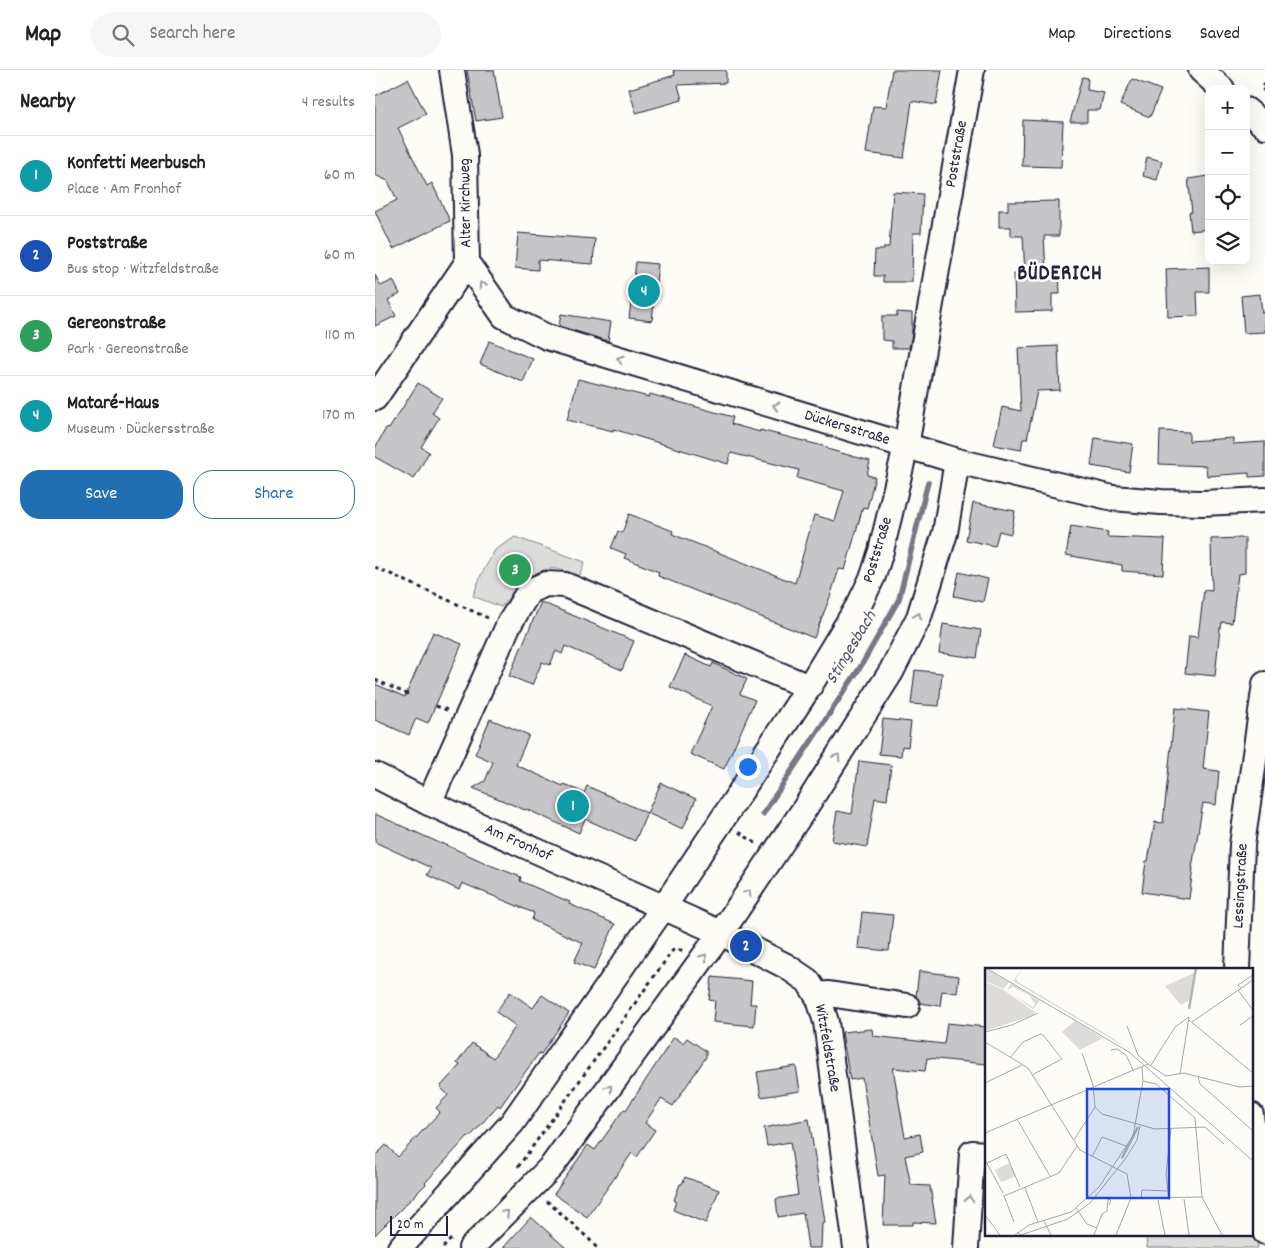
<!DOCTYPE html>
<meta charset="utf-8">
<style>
:root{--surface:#fff;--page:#f6f6f6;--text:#222;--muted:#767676;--line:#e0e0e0;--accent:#1f6fb2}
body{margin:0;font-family:Dekko,sans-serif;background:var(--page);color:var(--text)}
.controls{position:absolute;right:15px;top:15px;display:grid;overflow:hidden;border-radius:10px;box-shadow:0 5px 20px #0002}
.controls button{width:45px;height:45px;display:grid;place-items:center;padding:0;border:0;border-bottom:1px solid var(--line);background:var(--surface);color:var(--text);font:25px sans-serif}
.scale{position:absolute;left:15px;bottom:12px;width:58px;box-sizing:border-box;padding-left:5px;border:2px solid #22223b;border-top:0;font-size:14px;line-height:18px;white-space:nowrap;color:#22223b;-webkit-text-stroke:4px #fdfcf7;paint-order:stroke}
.you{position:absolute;left:372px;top:696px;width:18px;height:18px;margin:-12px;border:4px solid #fff;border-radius:50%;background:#1a73e8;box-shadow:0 0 0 8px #1a73e833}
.badge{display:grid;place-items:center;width:32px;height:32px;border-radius:50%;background:var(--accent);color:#fff;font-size:16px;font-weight:700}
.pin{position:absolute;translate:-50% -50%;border:2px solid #fff;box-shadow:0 1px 5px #0006}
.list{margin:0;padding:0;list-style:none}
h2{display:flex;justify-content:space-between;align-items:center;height:65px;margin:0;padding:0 20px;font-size:21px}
h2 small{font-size:16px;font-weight:400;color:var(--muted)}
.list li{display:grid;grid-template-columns:32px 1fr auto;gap:15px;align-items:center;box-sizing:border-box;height:80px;padding:0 20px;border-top:1px solid var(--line)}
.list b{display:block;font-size:19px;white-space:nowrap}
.list p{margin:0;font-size:16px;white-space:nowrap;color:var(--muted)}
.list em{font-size:16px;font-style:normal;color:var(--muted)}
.actions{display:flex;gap:10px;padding:15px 20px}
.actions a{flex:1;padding:11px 0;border:1px solid var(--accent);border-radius:20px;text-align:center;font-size:18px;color:var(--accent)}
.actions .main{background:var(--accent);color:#fff}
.icon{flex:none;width:28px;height:28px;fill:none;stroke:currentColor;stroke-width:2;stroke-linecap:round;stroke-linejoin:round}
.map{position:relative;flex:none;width:890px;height:1178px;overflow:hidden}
header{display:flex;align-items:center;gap:30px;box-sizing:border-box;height:70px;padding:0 25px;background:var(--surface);border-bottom:1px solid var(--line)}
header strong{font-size:24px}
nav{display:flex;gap:28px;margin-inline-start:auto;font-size:18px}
.search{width:350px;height:45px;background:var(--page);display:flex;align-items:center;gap:12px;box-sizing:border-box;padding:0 18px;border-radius:28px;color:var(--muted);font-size:19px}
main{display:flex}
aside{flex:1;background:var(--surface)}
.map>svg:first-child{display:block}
</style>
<header>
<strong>Map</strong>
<div class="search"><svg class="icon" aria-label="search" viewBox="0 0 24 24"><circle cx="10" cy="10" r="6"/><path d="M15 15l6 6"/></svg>Search here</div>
<nav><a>Map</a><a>Directions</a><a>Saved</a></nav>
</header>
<main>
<aside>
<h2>Nearby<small>4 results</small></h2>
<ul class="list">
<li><span class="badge" style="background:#0f9aa8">1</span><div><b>Konfetti Meerbusch</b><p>Place · Am Fronhof</p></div><em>60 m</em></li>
<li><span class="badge" style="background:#1a4fb4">2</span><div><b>Poststraße</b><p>Bus stop · Witzfeldstraße</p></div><em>60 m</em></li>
<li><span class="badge" style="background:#2e9e5b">3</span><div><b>Gereonstraße</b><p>Park · Gereonstraße</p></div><em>110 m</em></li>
<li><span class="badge" style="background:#0f9aa8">4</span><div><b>Mataré-Haus</b><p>Museum · Dückersstraße</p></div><em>170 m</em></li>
</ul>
<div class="actions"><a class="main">Save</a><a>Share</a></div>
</aside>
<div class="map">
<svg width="890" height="1178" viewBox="0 0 890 1178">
<rect width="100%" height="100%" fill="#fdfcf7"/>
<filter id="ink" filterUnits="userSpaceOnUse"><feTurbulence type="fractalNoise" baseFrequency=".02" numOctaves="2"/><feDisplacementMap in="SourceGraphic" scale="10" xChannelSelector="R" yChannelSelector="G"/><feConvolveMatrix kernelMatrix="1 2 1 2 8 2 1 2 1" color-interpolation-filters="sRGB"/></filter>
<g filter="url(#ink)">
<g fill="#dddcdb" stroke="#807f8b">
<path d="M140 467 210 492 204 507C197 504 190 501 182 499 159 495 139 521 126 537L98 526 106 505 120 480Z"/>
<polygon points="876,1110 883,1178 772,1178 771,1164 876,1164"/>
</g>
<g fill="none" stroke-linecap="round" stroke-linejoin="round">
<polyline stroke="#787885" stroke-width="5.5" points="388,744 486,596 524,529 553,412"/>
</g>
<g fill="#c6c6c8" stroke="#22223b">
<polygon points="92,0 119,0 127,47 101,51"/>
<polygon points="298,0 351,0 351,13 303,15 307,30 261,43 254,19 300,5"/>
<polygon points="517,0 567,0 561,35 537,31 529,88 491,83 498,36 511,37"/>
<polygon points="707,7 713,8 712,20 729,23 725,40 712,40 712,52 695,52"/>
<polygon points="33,9 51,44 23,58 52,116 57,113 75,151 18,179 0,141 22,130 13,111 0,105 0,26"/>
<polygon points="757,9 786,20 775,47 745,35"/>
<polygon points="648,50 688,52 686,97 647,96"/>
<polygon points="772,87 787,91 782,110 768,106"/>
<polygon points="834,106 834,159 816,161 814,142 817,142 813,109"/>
<polygon points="518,122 548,124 546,163 538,163 537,212 508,212 508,206 499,206 500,180 509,180 509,177 514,177"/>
<polygon points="684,131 684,166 669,166 671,201 684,201 685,224 677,224 677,241 640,242 639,204 650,204 648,166 636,166 636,157 624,157 624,140 633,140 633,132"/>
<polygon points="143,163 220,169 218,194 163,190 163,200 140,198"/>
<polygon points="261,192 283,194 277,251 254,248"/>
<polygon points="834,197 834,222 822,222 823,246 793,247 791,199"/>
<polygon points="0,205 6,216 18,210 25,224 13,230 21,246 0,256"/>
<polygon points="885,224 887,243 890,242 890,262 869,263 866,226"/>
<polygon points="522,242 537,243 537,264 534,278 517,278 517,271 507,270 507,246 522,246"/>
<polygon points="186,244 236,252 233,271 184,256"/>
<polygon points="114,271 158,289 148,312 105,294"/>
<polygon points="683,276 685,320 662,321 652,369 648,369 646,380 619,375 627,337 646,341 643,278"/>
<polygon points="203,309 274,327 275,324 358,347 356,354 385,362 385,360 452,377 452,379 495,391 492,405 500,407 492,438 488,437 470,500 464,499 455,527 439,568 283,506 284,502 249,488 251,484 236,478 243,461 247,463 254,444 298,461 297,464 420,513 439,445 460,451 469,421 422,408 424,400 356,383 353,394 238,359 238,361 192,350"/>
<polygon points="43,313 67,328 57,343 64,348 46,377 54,382 39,409 0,387 0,378 11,358 14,359"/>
<polygon points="785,361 814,362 814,371 858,368 858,374 890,372 890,406 874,407 874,403 832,406 831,396 784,394"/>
<polygon points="720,368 758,374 754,402 716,396"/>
<polygon points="598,433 640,441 636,464 624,461 620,476 591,470"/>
<polygon points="696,456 733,462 732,467 790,469 788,504 747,501 747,495 691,485"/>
<polygon points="870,468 870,503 863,504 857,553 847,552 846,558 845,558 840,606 810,603 814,566 823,567 829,520 837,521 836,469"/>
<polygon points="584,502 613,509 608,532 579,526"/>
<polygon points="166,532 259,571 247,600 190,576 187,584 181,581 175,595 167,592 157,615 134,606"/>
<polygon points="568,554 606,560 602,588 564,583"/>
<polygon points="58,562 87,574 53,653 41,648 34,665 0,650 0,614 30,627"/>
<polygon points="310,585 336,597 338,593 372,609 365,624 380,630 349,699 315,684 337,636 295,617"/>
<polygon points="540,600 567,603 564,636 536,634"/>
<polygon points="800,638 834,642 828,699 844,701 841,735 828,733 817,798 818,798 814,829 767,822 771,791 773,791 780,752 788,753"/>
<polygon points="115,649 154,665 141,695 188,716 189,714 209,723 212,716 272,743 260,771 210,749 204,763 151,739 150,740 98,718 110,711 118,692 100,684"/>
<polygon points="508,649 536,652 533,677 527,676 526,686 504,684"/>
<polygon points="484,691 516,695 512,730 500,728 492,777 457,771 462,741 477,744"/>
<polygon points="286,713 321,729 308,759 272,743"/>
<polygon points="0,744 67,774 67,773 115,795 146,807 145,811 195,832 194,834 240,854 219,900 199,892 208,873 157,850 159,843 87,813 84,820 52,805 56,798 0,772"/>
<polygon points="487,842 518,845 514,881 483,878"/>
<polygon points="544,901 584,906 582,923 567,921 565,936 545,933 541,926"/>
<polygon points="337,907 377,911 375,934 381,934 379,956 338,952 340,931 334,930"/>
<polygon points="135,922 158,938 167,925 194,943 166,984 164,983 125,1037 123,1035 95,1067 93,1066 50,1113 51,1114 0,1165 0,1086 11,1075 23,1087 65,1042 61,1038 73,1025 65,1017 85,995 82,993 97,973 118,988 141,956 121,942"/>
<polygon points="572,953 611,957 611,994 552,988 550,1001 518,998 530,1067 545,1064 548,1082 530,1086 536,1115 555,1116 561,1153 538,1152 538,1155 508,1155 510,1105 503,1106 487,1008 475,1010 467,962 497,959 498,966 569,974"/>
<polygon points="299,967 308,973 312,968 331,981 331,987 298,1036 286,1029 270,1053 280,1060 262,1087 257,1083 212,1147 179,1124 213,1075 220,1080 249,1039 251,1040"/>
<polygon points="421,996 425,1021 386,1027 382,1002"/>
<polygon points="434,1049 450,1152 447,1153 446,1178 433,1178 428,1143 403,1147 401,1129 423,1125 415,1072 392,1076 389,1058"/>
<polygon points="310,1107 344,1120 331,1153 298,1140 301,1131 299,1130 305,1114 307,1114"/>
<polygon points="156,1147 191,1178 128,1178"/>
</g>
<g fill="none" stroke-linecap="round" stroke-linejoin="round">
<defs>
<g id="minor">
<polyline points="826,0 847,19"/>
<polyline points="871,40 890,56"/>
<polyline points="92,193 129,246 172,267 582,391 738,428 786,432 827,433 890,430"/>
<polyline points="0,328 92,193 90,85 77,0"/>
<polyline points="0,705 54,733 346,863 411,896 433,911 444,929 451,952 481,1178"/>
<polyline points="54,733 133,556 154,521 171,514 190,515 434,617"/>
<polyline points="862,899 867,775 890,614"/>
<polyline points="442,925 454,924 532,936"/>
<polyline points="876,1045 890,1162"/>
<polyline points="25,1178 137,1053 288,838 347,750 434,617 485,533 498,506 506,481 531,376 597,0"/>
<polyline points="96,1178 177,1096 346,863 430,738 516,602 544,547 570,463 582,391"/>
<polyline points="591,1178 597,1083 611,1084"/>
</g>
</defs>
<use href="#minor" stroke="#22223b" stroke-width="28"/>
<g stroke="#22223b" stroke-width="3" stroke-dasharray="4 4" stroke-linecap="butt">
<polyline points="890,13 886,18 890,21"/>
<polyline points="0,497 113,548"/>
<polyline points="0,610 35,625"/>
<polyline points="61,636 72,640"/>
<polyline points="364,762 382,774"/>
<polyline points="143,1097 298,880 308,880"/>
<polyline points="172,1131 214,1169 222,1178"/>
<polyline points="68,1178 76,1169"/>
</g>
<use href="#minor" stroke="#fdfcf7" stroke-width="24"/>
</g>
<defs><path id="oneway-chevron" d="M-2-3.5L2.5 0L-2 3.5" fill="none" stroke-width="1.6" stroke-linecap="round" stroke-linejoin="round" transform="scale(1.25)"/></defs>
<g stroke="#9a9aa2">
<use href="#oneway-chevron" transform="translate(107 215) rotate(-125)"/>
<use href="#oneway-chevron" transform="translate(245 289) rotate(-163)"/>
<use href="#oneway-chevron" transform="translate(401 336) rotate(-163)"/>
<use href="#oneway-chevron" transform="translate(543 546) rotate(-68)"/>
<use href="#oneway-chevron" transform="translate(462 687) rotate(-58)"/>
<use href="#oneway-chevron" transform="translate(373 823) rotate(-56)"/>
<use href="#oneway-chevron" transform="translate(329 887) rotate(-54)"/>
<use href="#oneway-chevron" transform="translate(234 1018) rotate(-54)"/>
<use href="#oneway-chevron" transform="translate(594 1129) rotate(-86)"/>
<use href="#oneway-chevron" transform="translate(131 1143) rotate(-45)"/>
</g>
</g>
<g text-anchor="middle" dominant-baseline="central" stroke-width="5" stroke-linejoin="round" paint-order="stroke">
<g font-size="16" fill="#22223b" stroke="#fdfcf7">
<text transform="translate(582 84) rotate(-80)">Poststraße</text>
<text transform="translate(91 133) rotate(-91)">Alter Kirchweg</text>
<text transform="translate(472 358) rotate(17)">Dückersstraße</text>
<text transform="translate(503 480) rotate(-73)">Poststraße</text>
<text transform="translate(143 773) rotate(24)">Am Fronhof</text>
<text transform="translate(866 816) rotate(-87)">Lessingstraße</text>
<text transform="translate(452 978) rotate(80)">Witzfeldstraße</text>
</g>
<g font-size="18" font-style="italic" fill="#545466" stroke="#fdfcf7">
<text transform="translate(477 578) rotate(-59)">Stingesbach</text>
</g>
<g font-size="21" font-weight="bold" letter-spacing="1" fill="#22223b" stroke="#fdfcf7">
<text x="685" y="205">BÜDERICH</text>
</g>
</g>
<g transform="translate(610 898)">
<rect width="268" height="268" fill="#fdfcf7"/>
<path d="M0 0 24 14 19 21 0 13ZM38 0 31 11 33 14 126 69 145 82 28 13ZM210 0H212L203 44 205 32 196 37 180 18 209 5ZM0 14 17 21 50 44 49 47 0 63ZM26 15 55 33 48 41 24 24 48 39 50 36 44 27 28 19 22 22ZM90 53 118 70 95 82 77 64ZM24 195 31 208 16 214 10 202Z" fill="#dddcdb"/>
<path fill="none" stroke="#b2b2b7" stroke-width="2.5" d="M204 41 211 0M137 190 153 159"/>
<path fill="none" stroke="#a5a5ac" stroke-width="1" d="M1 0 144 84 268 193M256 20 253 17 268 7M253 22 268 42M204 52 268 105M207 54 268 12M255 57 268 48M142 58 153 87 163 96M0 64 27 57 53 45M0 74 43 100 95 182 142 206 146 230 131 267M126 82 132 81 141 87 148 102M25 90 38 74 56 66 59 68 77 91 47 107M166 97 190 59 204 49 195 106M213 109 215 116 268 163M158 113 171 116 210 150 217 229 237 267M0 115 37 97M110 139 117 146 170 161 220 159 239 176M32 151 65 208M0 165 163 96 181 108 199 105 254 119 268 118M89 172 110 139 108 117 97 85M107 189 117 169 141 178M0 192 18 225M2 195 21 186 35 219M40 220 53 254M146 230 217 229M156 231 157 222 183 223M199 231 204 267M173 232 180 267M184 232 181 206 186 161M91 240 102 256 112 260M0 247 15 267M59 253 66 267M29 254 19 228 74 205 92 178M32 264 36 267 83 251 105 235 141 190 152 172 155 158M30 267 44 257 86 244 114 219 148 168 158 113 157 99M109 267 117 246 122 243 123 231 126 232 124 237"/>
<path fill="#1d4ed8" fill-opacity="0.15" stroke="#1d4ed8" stroke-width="2.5" d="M102 121H184V230H102Z"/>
<rect width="268" height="268" fill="none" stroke="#22223b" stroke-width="2.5"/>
</g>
</svg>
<div class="controls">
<button>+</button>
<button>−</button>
<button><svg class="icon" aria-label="locate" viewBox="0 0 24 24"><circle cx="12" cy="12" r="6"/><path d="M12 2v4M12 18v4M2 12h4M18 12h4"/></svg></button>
<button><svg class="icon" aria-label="layers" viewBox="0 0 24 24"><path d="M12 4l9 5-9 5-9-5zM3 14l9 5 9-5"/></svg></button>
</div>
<div class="scale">20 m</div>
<div class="you"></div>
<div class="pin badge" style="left:198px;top:736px;background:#0f9aa8">1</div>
<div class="pin badge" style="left:371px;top:876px;background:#1a4fb4">2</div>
<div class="pin badge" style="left:140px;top:500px;background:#2e9e5b">3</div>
<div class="pin badge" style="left:269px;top:221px;background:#0f9aa8">4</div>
</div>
</main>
